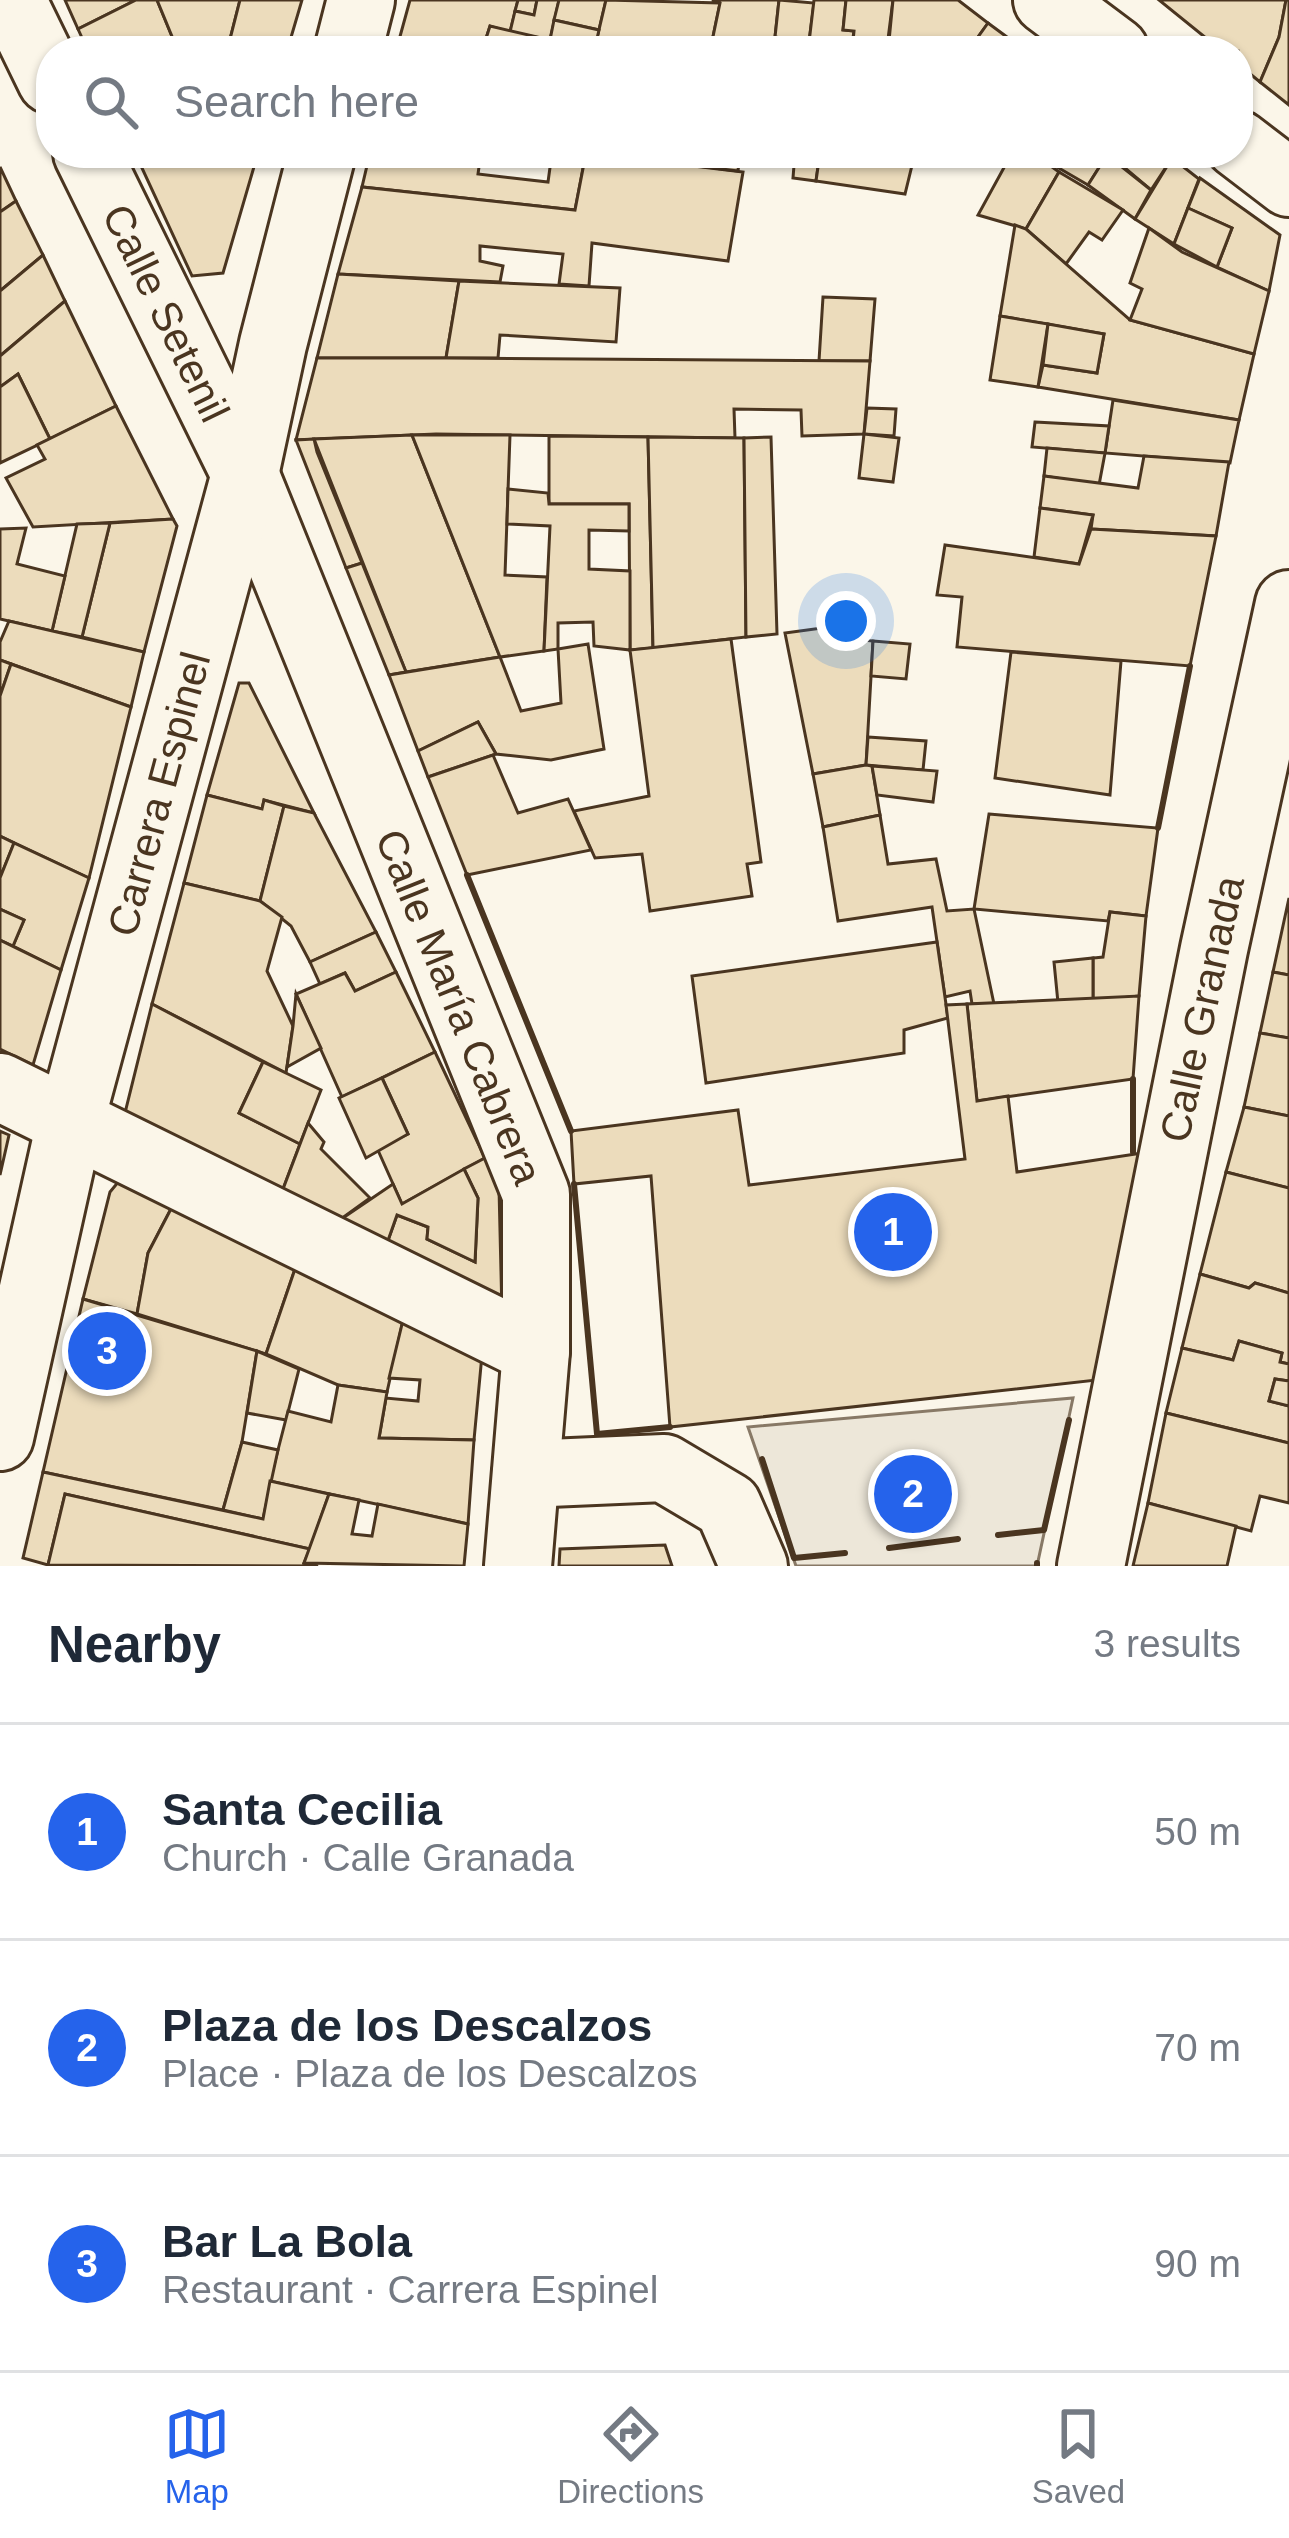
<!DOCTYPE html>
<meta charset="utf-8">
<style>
:root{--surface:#fff;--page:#f6f6f7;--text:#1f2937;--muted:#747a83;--line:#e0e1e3;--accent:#2563eb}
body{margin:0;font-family:Arial,sans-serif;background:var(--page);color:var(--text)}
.you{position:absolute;left:846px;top:621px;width:42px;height:42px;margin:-30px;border:9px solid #fff;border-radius:50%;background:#1a73e8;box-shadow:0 0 0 18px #1a73e833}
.badge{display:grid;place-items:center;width:78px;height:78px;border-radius:50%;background:var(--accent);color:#fff;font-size:39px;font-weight:700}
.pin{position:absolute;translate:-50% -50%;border:6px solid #fff;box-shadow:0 3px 12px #0006}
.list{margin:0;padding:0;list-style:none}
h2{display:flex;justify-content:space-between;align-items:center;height:156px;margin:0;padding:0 48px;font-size:51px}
h2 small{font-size:39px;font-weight:400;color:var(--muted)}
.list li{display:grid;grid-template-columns:78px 1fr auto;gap:36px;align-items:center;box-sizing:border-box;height:216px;padding:0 48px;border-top:3px solid var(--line)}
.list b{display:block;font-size:45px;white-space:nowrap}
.list p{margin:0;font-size:39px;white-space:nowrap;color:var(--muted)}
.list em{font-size:39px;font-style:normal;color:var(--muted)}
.icon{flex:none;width:66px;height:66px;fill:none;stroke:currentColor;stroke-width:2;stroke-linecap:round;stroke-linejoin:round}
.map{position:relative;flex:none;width:1289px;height:1566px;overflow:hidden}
.search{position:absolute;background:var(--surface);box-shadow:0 3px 9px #0004;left:36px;right:36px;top:36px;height:132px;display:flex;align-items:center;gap:30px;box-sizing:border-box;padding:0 42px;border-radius:48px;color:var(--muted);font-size:45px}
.sheet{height:804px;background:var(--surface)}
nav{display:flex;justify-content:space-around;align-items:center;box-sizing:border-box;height:168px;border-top:3px solid var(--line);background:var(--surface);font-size:33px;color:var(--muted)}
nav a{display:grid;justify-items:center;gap:6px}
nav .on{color:var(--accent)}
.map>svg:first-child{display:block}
</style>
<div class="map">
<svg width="1289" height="1566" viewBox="0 0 1289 1566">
<rect width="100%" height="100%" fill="#fbf6e9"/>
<polygon fill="#ede7d9" stroke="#887966" stroke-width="3" points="1073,1398 1037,1566 796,1566 748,1427"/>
<g fill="#ecdcbc" stroke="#4a3520" stroke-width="3">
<polygon points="65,0 136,0 78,29"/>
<polygon points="136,0 157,0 178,51 88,51 78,29"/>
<polygon points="157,0 240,0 227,51 178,51"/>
<polygon points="240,0 302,0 287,51 227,51"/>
<polygon points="410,0 518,0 510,32 490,26 482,51 396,51"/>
<polygon points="518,0 537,0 534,15 515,11"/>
<polygon points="537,0 559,0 550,40 510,32 515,11 534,15"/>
<polygon points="559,0 606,0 599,30 554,20"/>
<polygon points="606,0 720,3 710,51 594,51"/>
<polygon points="712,0 779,0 775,37 809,42 808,51 710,51 720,3"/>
<polygon points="779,0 814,3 809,42 775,37"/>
<polygon points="814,0 846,0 843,30 854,31 851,51 808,51"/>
<polygon points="846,0 893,0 887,47 853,41 854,31 843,30"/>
<polygon points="893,0 958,0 988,23 968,51 888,51"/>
<polygon points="1159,0 1286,0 1279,37 1260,82 1238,64 1238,51 1222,51"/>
<polygon points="1286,0 1289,0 1289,105 1260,82 1279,37"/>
<polygon points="554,20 599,30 594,51 482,51 490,26 550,40"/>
<polygon points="988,23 1015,43 1010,51 968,51"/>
<polygon points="135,153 258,153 223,273 192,276"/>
<polygon points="370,153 481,153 478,174 548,182 552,153 586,153 575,210 362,187"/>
<polygon points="586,153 743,172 728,261 592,243 589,286 559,284 563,254 480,246 480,261 503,266 500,282 338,274 362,187 575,210"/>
<polygon points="586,153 667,153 665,162"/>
<polygon points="667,153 740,153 738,171 665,162"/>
<polygon points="795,153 820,153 816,181 793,178"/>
<polygon points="820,153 915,153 905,194 816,181"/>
<polygon points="1012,153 1033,153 1059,172 1026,229 978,215"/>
<polygon points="1033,153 1116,153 1113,158 1107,155 1088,185"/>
<polygon points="1116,153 1165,153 1172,158 1151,190 1113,158"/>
<polygon points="1107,155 1151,190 1135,219 1088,185"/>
<polygon points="1172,158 1199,179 1174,244 1135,219"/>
<polygon points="0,167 16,201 0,212"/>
<polygon points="1059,172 1123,210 1102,240 1089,232 1066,264 1026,229"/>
<polygon points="1200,178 1280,235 1269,291 1217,267 1232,228 1188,208"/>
<polygon points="16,201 43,255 0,291 0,212"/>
<polygon points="1188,208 1232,228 1217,267 1174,244"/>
<polygon points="1015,225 1026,229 1130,320 1254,354 1239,420 1038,387 1043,365 1097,373 1104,334 1000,316"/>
<polygon points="1149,228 1182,252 1269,291 1254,354 1130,320 1142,289 1130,283"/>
<polygon points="43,255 65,301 0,356 0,291"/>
<polygon points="338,274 459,281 446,358 317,358"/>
<polygon points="459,281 620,288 616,342 500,335 498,358 446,358"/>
<polygon points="823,297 875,299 870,361 819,361"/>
<polygon points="65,301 116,406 50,439 18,374 0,387 0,356"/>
<polygon points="1000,316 1048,324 1038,387 990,380"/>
<polygon points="1048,324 1104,334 1097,373 1043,365"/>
<polygon points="317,358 446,358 870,361 864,434 802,436 801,410 734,409 735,438 436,434 296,440"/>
<polygon points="18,374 50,439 0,463 0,387"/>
<polygon points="1113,400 1239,420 1230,463 1105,453"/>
<polygon points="116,406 173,519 33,527 6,478 45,459 37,445"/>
<polygon points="867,408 896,409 894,436 864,434"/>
<polygon points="1035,422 1109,426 1105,453 1032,447"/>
<polygon points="864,434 899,438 893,482 859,478"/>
<polygon points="412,435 500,657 406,672 314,439"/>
<polygon points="412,435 510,435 505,575 547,577 544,651 500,657"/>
<polygon points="549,436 648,437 653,648 630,650 629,504 549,504"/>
<polygon points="648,437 744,438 746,637 653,648"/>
<polygon points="771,437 777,634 746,637 744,438"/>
<polygon points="314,439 317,452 362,563 346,568 296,440"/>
<polygon points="1047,448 1105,453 1099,485 1044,476"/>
<polygon points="1144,456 1229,462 1216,536 1091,529 1093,515 1040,508 1044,476 1138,488"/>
<polygon points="508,489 548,493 549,504 629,504 629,531 589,530 589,569 630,571 630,650 594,646 593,622 558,623 558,649 544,651 550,526 507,524"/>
<polygon points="1040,508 1093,515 1079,564 1034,557"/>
<polygon points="173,519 177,526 144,652 82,637 110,523"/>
<polygon points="110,523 82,637 52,631 77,524"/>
<polygon points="26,528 17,564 65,576 52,631 0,619 0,529"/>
<polygon points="1091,529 1216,536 1190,666 957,647 962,597 937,595 945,545 1079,564"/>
<polygon points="362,563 406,672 389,675 346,568"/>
<polygon points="9,621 144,652 131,707 0,660 0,642"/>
<polygon points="844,625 841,638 873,641 866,765 813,774 785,633"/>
<polygon points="731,639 761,862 747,864 752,896 650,911 642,854 595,858 574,811 649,796 630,650"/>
<polygon points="873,641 910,644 906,679 871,676"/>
<polygon points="588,644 604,749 551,760 496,754 478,722 418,751 389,675 500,657 521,711 561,703 558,649"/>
<polygon points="1011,652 1121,661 1110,795 995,778"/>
<polygon points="0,660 11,664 0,696"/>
<polygon points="11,664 131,707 89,878 0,836 0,696"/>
<polygon points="239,683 249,683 314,813 264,800 262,809 207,795"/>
<polygon points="478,722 496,754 428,777 418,751"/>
<polygon points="868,737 926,741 923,770 866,765"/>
<polygon points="493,755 518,813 568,799 591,850 467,875 428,777"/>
<polygon points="866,765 872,766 880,815 823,827 813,774"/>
<polygon points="872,766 937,771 933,802 877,795"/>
<polygon points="207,795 262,809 264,800 284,806 260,901 184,883"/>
<polygon points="284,806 314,813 376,932 310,962 291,926 260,901"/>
<polygon points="989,814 1158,828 1146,916 1110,912 1108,921 974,909"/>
<polygon points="880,815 888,864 936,859 947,911 974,909 994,1004 972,1004 970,991 945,997 932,907 838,921 823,827"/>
<polygon points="0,836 14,843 0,878"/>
<polygon points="14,843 89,878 61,970 13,946 24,920 0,909 0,878"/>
<polygon points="184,883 260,901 282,917 267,971 293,1026 286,1073 152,1004"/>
<polygon points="1289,898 1289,975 1273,972"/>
<polygon points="0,909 24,920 13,946 0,940"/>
<polygon points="1110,912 1146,916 1139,996 1093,1001 1093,958 1103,957"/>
<polygon points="376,932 396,972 355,991 345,973 320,984 310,962"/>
<polygon points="0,940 61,970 33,1065 0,1049"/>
<polygon points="937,942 948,1018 904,1030 904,1053 706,1083 692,976"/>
<polygon points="1093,958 1093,1001 1058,1003 1054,962"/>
<polygon points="396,972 435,1052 342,1097 296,994 345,973 355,991"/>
<polygon points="1273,972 1289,975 1289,1038 1260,1033"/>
<polygon points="296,994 321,1048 287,1067 293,1026"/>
<polygon points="1139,996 1133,1079 977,1101 967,1004"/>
<polygon points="152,1004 263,1062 239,1113 300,1144 280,1197 124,1117"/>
<polygon points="967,1004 977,1101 1008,1096 1017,1172 1142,1153 1115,1378 670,1427 651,1176 574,1184 571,1131 738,1110 749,1185 965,1159 946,1005"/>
<polygon points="1260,1033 1289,1038 1289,1116 1244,1107"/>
<polygon points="435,1052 485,1158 402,1204 377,1148 408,1134 382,1078"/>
<polygon points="263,1062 321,1090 300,1144 239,1113"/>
<polygon points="382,1078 408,1134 366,1158 339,1098"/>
<polygon points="1244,1107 1289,1116 1289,1188 1226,1172"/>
<polygon points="308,1123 324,1142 321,1149 370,1198 334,1224 280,1197"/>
<polygon points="0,1131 9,1135 0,1175"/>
<polygon points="485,1158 499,1188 502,1314 385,1249 397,1215 428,1227 427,1239 475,1262 478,1198 464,1169"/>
<polygon points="464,1169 478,1198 475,1262 427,1239 428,1227 397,1215 385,1249 334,1224 393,1184 402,1204"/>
<polygon points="1226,1172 1289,1188 1289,1293 1255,1283 1249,1288 1200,1274"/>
<polygon points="119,1181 173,1205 148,1253 137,1314 83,1299 110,1192"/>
<polygon points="173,1205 295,1269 266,1354 137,1314 148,1253"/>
<polygon points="295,1269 404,1316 387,1392 338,1385 266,1354"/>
<polygon points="1200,1274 1249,1288 1255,1283 1289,1293 1289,1364 1280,1362 1282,1353 1239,1341 1233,1360 1182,1348"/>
<polygon points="83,1299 257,1351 242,1442 223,1510 43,1472"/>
<polygon points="404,1316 482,1355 474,1440 379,1438 386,1398 418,1401 420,1380 389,1378"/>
<polygon points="1239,1341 1282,1353 1280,1362 1289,1364 1289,1381 1275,1379 1269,1401 1289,1406 1289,1443 1166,1413 1182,1348 1233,1360"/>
<polygon points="257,1351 299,1369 286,1420 247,1413"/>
<polygon points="1275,1379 1289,1381 1289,1406 1269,1401"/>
<polygon points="338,1385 387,1392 379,1438 474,1440 468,1524 270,1481 288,1411 331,1422"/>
<polygon points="1166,1413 1289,1443 1289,1503 1260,1496 1251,1531 1148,1503"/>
<polygon points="242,1442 278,1450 263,1519 223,1510"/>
<polygon points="43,1472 263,1519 270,1481 329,1494 310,1549 65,1494 48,1565 23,1558"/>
<polygon points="65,1494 310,1549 304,1563 318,1566 48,1565"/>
<polygon points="329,1494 359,1500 352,1534 372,1536 378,1504 468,1524 464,1566 304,1563"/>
<polygon points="1148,1503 1236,1526 1227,1566 1133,1566"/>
<polygon points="665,1545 672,1566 559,1566 560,1549"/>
</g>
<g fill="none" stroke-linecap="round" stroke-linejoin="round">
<defs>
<g id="minor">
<polyline points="12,0 51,80"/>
<polyline points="1047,0 1115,51"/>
<polyline points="348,51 361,0"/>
<polyline points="1238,144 1289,183"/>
<polyline points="87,153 245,474 536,1194 536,1351 518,1566"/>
<polyline points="0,1087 536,1351"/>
<polyline points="0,1437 70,1123 245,474 273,344 322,153"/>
<polyline points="526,1474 664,1468 728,1506 754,1566"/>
<polyline points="1091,1566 1214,949 1289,604"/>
</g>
</defs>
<use href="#minor" stroke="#4a3520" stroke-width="72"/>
<use href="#minor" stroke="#fbf6e9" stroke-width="66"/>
<g stroke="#4a3520" stroke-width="6">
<polyline points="1158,828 1190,666"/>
<polyline points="467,875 571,1131"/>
<polyline points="1133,1152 1133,1079"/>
<polyline points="574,1184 597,1434 670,1427"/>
<polyline points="762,1459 794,1558 845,1553"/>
<polyline points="998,1535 1044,1530 1069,1420"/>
<polyline points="889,1548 958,1539"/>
<polyline points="1037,1566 1037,1563"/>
</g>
</g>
<g text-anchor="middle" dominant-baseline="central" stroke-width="9" stroke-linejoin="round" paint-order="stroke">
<g font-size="42" fill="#4a3520" stroke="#fbf6e9">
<text transform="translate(166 313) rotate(64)">Calle Setenil</text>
<text transform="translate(159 794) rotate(-75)">Carrera Espinel</text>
<text transform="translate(459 1007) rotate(68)">Calle María Cabrera</text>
<text transform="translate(1202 1009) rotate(-78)">Calle Granada</text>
</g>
</g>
</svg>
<div class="you"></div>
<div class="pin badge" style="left:893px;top:1232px">1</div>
<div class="pin badge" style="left:913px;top:1494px">2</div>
<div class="pin badge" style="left:107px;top:1351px">3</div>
<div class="search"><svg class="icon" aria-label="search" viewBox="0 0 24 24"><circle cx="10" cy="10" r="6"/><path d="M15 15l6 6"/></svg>Search here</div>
</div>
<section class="sheet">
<h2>Nearby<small>3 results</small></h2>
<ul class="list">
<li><span class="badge">1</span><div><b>Santa Cecilia</b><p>Church · Calle Granada</p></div><em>50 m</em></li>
<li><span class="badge">2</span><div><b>Plaza de los Descalzos</b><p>Place · Plaza de los Descalzos</p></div><em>70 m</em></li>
<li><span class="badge">3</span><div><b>Bar La Bola</b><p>Restaurant · Carrera Espinel</p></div><em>90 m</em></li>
</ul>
</section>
<nav>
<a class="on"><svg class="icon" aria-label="map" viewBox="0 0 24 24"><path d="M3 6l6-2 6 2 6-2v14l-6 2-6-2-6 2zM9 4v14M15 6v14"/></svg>Map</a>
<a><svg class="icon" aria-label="directions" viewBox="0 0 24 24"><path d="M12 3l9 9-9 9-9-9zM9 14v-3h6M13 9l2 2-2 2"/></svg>Directions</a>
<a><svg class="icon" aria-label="saved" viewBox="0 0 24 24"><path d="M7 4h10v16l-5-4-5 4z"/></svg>Saved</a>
</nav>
